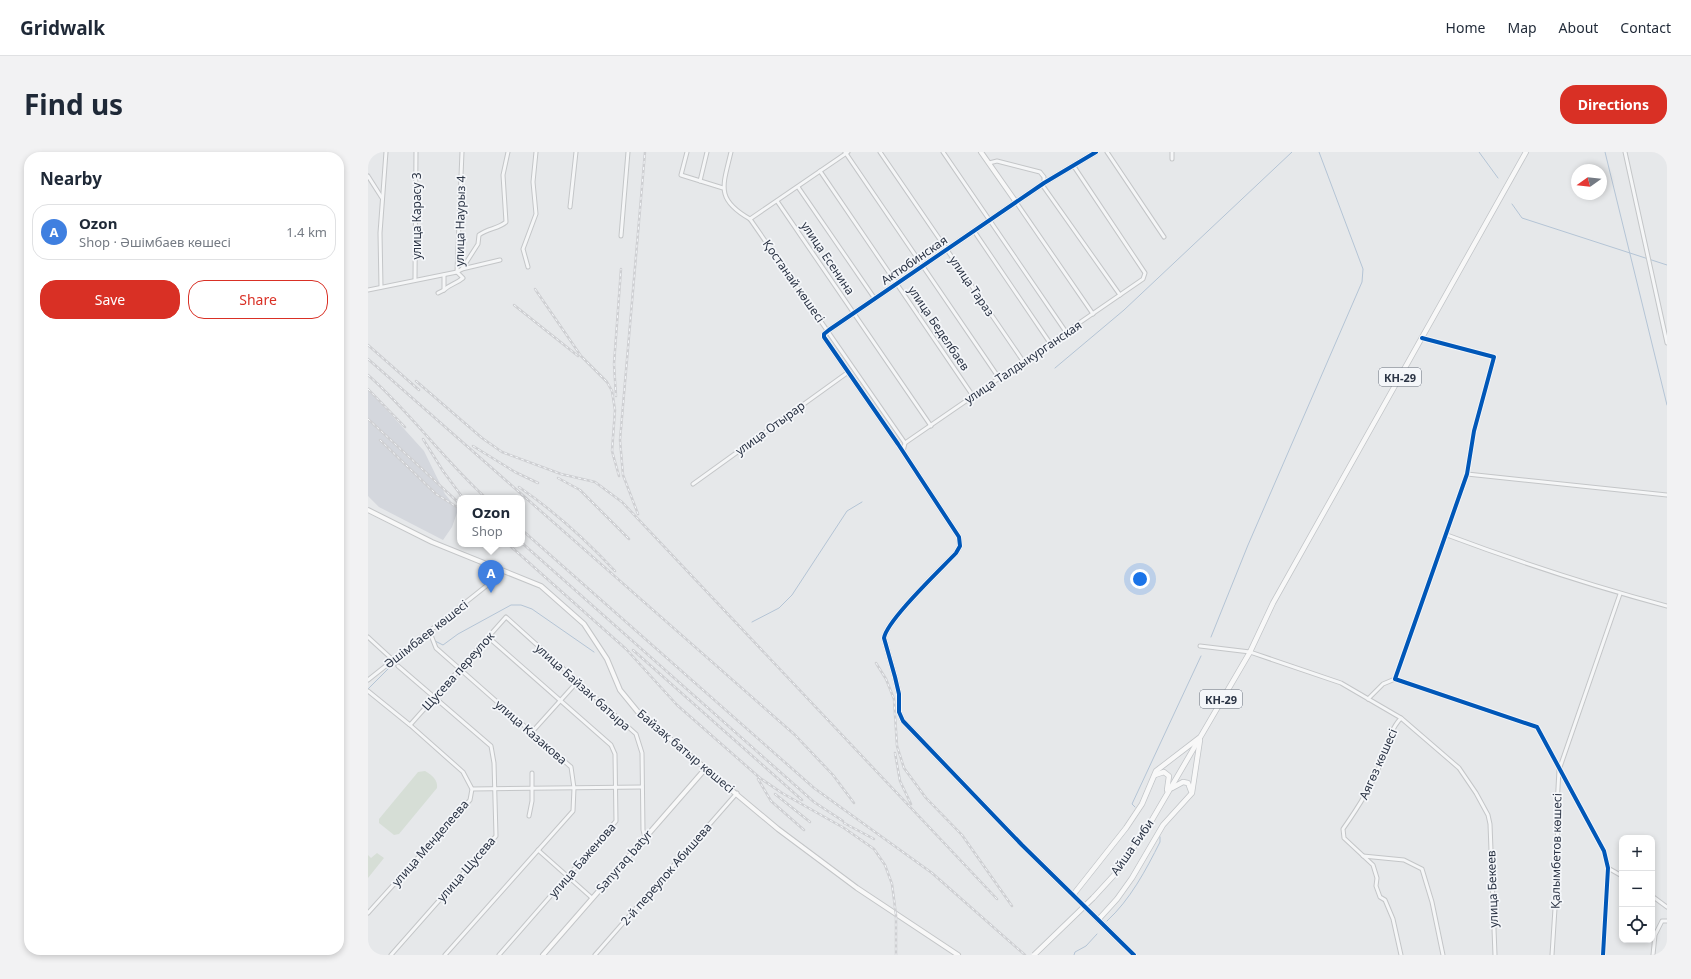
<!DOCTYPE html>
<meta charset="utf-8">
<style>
:root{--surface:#fff;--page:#f2f2f3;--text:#1f2937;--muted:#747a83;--line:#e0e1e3;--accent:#d93025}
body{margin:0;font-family:"Noto Sans",sans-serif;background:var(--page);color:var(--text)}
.controls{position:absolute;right:12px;bottom:12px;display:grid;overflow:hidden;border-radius:8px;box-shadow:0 2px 6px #0003}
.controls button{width:36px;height:36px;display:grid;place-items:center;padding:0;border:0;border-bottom:1px solid var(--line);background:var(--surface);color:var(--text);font:20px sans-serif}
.compass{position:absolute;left:1203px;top:12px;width:36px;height:36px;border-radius:50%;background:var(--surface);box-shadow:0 2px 6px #0003;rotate:255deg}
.you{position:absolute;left:772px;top:427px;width:14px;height:14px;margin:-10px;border:3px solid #fff;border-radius:50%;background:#1a73e8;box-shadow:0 0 0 6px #1a73e833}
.badge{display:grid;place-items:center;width:26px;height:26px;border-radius:50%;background:var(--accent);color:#fff;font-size:13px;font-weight:700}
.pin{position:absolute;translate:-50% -33px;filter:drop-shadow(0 1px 2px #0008)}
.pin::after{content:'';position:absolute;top:21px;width:14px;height:12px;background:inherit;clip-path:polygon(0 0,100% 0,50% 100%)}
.popup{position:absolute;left:89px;top:343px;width:68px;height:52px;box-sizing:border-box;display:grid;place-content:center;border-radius:8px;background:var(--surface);filter:drop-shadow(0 1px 3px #0005);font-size:13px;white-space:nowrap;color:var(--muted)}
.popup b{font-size:15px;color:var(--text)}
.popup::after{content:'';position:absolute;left:50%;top:100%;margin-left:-8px;border:8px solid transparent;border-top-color:var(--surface)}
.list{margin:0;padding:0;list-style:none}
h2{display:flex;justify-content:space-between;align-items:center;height:52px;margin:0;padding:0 16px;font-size:17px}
h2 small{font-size:13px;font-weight:400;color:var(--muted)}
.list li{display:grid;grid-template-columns:26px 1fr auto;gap:12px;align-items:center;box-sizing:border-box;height:56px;margin:0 8px 8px;padding:0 8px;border:1px solid var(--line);border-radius:16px}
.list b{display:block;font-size:15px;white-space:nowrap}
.list p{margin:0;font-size:13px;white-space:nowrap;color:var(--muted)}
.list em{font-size:13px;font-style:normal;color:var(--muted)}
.actions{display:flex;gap:8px;padding:12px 16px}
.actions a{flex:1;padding:9px 0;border:1px solid var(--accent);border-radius:16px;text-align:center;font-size:14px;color:var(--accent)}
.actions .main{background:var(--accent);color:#fff}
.icon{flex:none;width:22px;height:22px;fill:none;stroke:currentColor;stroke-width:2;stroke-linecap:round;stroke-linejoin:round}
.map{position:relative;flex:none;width:1299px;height:803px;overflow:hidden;border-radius:16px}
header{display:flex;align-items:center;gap:24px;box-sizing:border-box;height:56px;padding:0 20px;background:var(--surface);border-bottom:1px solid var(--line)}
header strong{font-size:19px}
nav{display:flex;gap:22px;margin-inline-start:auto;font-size:14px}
.intro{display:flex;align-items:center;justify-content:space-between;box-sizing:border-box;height:96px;padding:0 24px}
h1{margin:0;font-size:28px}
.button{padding:10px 18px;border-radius:16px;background:var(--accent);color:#fff;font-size:14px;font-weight:700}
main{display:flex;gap:24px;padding:0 24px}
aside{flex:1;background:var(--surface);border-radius:16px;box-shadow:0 2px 6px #0003}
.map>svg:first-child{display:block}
</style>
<header>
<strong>Gridwalk</strong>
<nav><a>Home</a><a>Map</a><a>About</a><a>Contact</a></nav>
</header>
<div class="intro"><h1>Find us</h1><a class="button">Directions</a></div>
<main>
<aside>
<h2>Nearby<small></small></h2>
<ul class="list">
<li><span class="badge" style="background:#3f7fe0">A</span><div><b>Ozon</b><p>Shop · Әшімбаев көшесі</p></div><em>1.4 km</em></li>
</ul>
<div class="actions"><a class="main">Save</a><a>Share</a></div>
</aside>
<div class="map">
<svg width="1299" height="803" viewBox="0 0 1299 803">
<rect width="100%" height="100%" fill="#e6e8ea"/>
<polygon fill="#d4d7dd" points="0,237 56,299 77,342 90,358 84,375 75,388 11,355 0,344"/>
<g fill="#d6ded6">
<path d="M57 619C64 623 70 628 69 636L31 682 26 683 11 671V667L50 620Z"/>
<polygon points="9,701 16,706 0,726 0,703 3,706"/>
</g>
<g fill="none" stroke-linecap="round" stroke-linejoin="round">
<g stroke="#b4c4d5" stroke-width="1">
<polyline points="1111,0 1130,26"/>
<polyline points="1237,0 1299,253"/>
<polyline points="1144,52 1154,66 1299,113"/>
<polyline points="687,216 756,158 924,0"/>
<polyline points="384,470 411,456 424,443 479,359 494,350"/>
<polyline points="843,485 880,393 994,130 995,117 951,0"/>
<polyline points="53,488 58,484 64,487"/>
<polyline points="67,489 75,493 90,482 143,453 153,453 164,457 226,500"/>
<polyline points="0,537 35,502"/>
<polyline points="767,655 764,652 833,504"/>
<path d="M739 769C762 748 778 718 792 690V685"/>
<polyline points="706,803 707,800 718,794 729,782"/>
</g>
<defs>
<g id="street">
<polyline points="94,0 89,120 94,117 132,108"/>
<polyline points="319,0 313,23 355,36"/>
<path d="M363 0C355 34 347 47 382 67L537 291"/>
<polyline points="477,0 631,226"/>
<polyline points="512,0 655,209"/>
<polyline points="575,0 698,180"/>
<polyline points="739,0 796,85"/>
<polyline points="1257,0 1299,191"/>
<polyline points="804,7 804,0"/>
<polyline points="621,11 629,9 672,20 676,25 676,31"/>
<polyline points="452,19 605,244"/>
<polyline points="0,24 14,46"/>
<polyline points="332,29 339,0"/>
<polyline points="675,34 752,143"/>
<polyline points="430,35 507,147"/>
<polyline points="409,49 563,274"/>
<polyline points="648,50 725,162"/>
<polyline points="202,55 208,0"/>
<polyline points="382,67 480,0"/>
<polyline points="606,79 682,191"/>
<polyline points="253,84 260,0"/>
<polyline points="160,115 155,97 168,62 165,30 168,0"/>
<path d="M94 117 110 92 111 83C120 76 130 77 138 70L135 23 140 0"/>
<polyline points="47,128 48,0"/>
<polyline points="13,135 12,81 18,0"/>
<path d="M0 138 89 120 95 126C88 132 82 132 76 138"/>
<polyline points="70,141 76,138 76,123"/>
<polyline points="1054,186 1126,205 1106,279 1099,322 1027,527 1169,575 1236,699 1240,716 1235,803"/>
<polyline points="535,300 537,291 775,127 777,121 705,13"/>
<polyline points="1099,322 1299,343"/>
<polyline points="325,332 479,221"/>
<path d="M1079 383C1151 410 1224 434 1299 454"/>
<polyline points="61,478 68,496 203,615 206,636 205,659 77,803"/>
<polyline points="0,485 25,508"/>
<polyline points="120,485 243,593 247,602 248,669 131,803"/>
<polyline points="832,494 882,500 973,531 1033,566 1091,616 1108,641 1120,663 1122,672 1127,803"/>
<polyline points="0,528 127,427 131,419"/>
<polyline points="0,539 42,573 95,620 104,637 102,648 0,761"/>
<polyline points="1000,547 1015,532 1027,527"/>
<polyline points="42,573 138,465 268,582 274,601 275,678 277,685"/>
<polyline points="164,580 210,529"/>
<polyline points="104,637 274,635"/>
<polyline points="161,664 164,649 164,621"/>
<polyline points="170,698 224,746"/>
<polyline points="995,704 1036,708 1054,717 1064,750 1075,803"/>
<polyline points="1240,716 1254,724"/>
<polyline points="1284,744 1299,755"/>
<polyline points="23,803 128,684 126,611 123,594 30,514"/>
<polyline points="227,803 369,641"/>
<path d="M1033 803 1025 767 1017 748 1012 745 1008 734 1009 726 1005 713 976 686 975 677C989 657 1003 636 1012 613 1018 597 1021 579 1033 566"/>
<polyline points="1184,803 1190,710 1189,654 1191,618 1252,442"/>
<polyline points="1285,803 1287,783 1294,769 1299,769"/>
</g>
<g id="secondary">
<polyline points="613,0 648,50"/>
<path d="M728 0 676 31 461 178 456 182V185L530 292 591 385 592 394 588 401C573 417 519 468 516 486L527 525 531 542V560L535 569 654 693 766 803"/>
<polyline points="0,358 64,390 173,434 216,472 239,507 252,538 270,560 410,677 489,736 590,803"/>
<polyline points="175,803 338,616"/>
</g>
<g id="primary">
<polyline points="787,623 796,620 801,624 799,638"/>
<polyline points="804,636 815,630 820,631 823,639"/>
<polyline points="705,743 758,676 774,652 788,619 831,586"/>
<polyline points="725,746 747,722 781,673 882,500 905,451 1158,0"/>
<polyline points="730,768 749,747 764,726 795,673 824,641 832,588"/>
</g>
</defs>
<use href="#street" stroke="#c4c6c8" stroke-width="5"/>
<use href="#secondary" stroke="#c4c6c8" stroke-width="6"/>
<use href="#primary" stroke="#c2c5c8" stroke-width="6"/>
<use href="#street" stroke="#f5f6f7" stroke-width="3"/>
<use href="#secondary" stroke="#f8f8f8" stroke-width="4"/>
<use href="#primary" stroke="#f8f8f8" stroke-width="4.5"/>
<defs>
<g id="rail">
<polyline points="167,137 213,204 239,230 244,239 247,258 244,299 251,324"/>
<polyline points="146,153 210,204"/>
<polyline points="0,193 51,238"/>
<polyline points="0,207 427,583 465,623 486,651"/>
<path d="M0 223C43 261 76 308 118 346"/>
<polyline points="48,229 114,286 134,300 193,322 227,330 254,350 629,747"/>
<polyline points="0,237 37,275"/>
<polyline points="248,244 246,212 253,117"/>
<polyline points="0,267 92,352"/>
<polyline points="55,287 75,319 95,346"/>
<polyline points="12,288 68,342 92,357"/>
<polyline points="105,294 147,320 170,331"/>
<polyline points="190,326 212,338 261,387"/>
<path d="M151 335C186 359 218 388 247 419"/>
<polyline points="270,362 255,323 252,288 277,0"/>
<polyline points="154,378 446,636 564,721 657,803"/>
<polyline points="154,391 446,650 475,669"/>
<polyline points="140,392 258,497 309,553 392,626 414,641 476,676 506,697 517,713 524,732 528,763 528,803"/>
<polyline points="265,498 434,648"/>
<polyline points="508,511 518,527 526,547 529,594 536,616 558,646 594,683 644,754"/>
<polyline points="527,601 532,629 543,652"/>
<polyline points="390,627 403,649 436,678"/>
<polyline points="407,642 442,670"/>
<polyline points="476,671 506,687"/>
</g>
</defs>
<use href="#rail" stroke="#cecfd2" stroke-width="2.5"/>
<use href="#rail" stroke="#f4f6f9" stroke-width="1" stroke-dasharray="3" stroke-linecap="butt"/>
<defs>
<polyline id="primary-bridge" points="666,803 725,746"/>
</defs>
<use href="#primary-bridge" stroke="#c2c5c8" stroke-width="6" stroke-linecap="butt"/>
<use href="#primary-bridge" stroke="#f8f8f8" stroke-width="4.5"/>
<defs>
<g id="cycleway">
<path d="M728 0 676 31 461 178 456 182V185L530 292 591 385 592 394 588 401C573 417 519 468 516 486L527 525 531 542V560L535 569 654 693 766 803"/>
<polyline points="1054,186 1126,205 1106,279 1099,322 1027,527 1169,575 1236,699 1240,716 1235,803"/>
</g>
</defs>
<use href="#cycleway" stroke="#f4f6f9" stroke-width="6"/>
<use href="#cycleway" stroke="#0057b8" stroke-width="4"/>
</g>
<g text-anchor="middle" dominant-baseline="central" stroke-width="3.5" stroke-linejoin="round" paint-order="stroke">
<g fill="#f4f6f9" stroke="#676e7b" stroke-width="1">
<rect x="1011" y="216" width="42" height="18" rx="3"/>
<rect x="832" y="538" width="42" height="18" rx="3"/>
</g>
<g font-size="11" font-weight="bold" fill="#2b3445">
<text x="1032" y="225">КН-29</text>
<text x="853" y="547">КН-29</text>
</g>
<g font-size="12" fill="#2b3445" stroke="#f4f6f9">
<text transform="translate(48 64) rotate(-90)">улица Карасу 3</text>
<text transform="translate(92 69) rotate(-89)">улица Наурыз 4</text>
<text transform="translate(460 106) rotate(56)">улица Есенина</text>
<text transform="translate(546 108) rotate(-34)">Актюбинская</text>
<text transform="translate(426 129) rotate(55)">Қостанай көшесі</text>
<text transform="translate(604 134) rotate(56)">улица Тараз</text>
<text transform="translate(571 176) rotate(56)">улица Беделбаев</text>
<text transform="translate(655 210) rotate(-34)">улица Талдыкурганская</text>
<text transform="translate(402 276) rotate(-36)">улица Отырар</text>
<text transform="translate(58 482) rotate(-38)">Әшімбаев көшесі</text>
<text transform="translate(90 519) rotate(-48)">Щусева переулок</text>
<text transform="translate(215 535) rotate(42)">улица Байзак батыра</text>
<text transform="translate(163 580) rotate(41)">улица Казакова</text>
<text transform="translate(318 599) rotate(40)">Байзақ батыр көшесі</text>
<text transform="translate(1010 612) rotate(-66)">Аягөз көшесі</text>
<text transform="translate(62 691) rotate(-49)">улица Менделеева</text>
<text transform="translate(764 695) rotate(-55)">Айша Биби</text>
<text transform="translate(1188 699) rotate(-89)">Қалымбетов көшесі</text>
<text transform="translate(214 708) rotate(-49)">улица Баженова</text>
<text transform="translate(256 709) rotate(-49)">Sanyraq batyr</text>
<text transform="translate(98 717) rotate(-49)">улица Щусева</text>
<text transform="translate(298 722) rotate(-49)">2-й переулок Абишева</text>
<text transform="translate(1124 737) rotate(-92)">улица Бекеев</text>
</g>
</g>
</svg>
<div class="controls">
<button>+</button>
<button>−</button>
<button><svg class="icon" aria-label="locate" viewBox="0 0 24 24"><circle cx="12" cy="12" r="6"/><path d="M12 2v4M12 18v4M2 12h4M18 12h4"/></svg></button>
</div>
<svg class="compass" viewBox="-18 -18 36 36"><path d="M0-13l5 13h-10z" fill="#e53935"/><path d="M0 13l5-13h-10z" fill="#747a83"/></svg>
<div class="you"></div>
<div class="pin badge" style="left:123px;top:441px;background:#3f7fe0">A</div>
<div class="popup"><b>Ozon</b>Shop</div>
</div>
</main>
